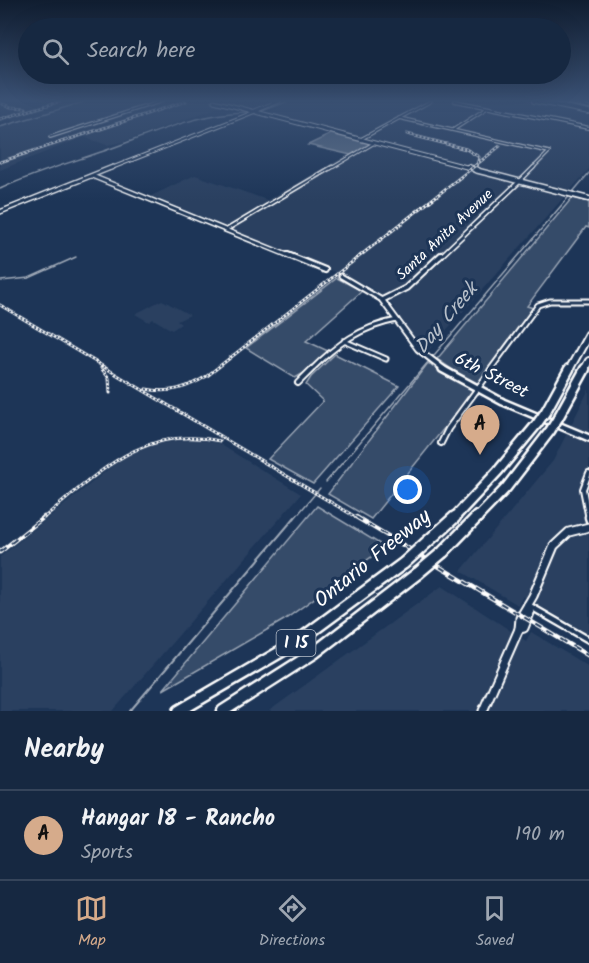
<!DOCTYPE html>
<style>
:root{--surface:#162841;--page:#23344c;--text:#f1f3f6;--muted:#9ea6b1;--line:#35445a;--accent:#d6ab8b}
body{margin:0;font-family:Kalam,sans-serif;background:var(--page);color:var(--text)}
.you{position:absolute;left:408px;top:490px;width:21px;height:21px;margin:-15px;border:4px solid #fff;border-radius:50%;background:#1a73e8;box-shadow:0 0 0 9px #1a73e833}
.badge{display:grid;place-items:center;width:39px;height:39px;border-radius:50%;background:var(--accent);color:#111;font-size:20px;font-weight:700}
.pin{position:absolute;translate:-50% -50px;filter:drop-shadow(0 2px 3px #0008)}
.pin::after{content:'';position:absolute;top:32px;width:21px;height:18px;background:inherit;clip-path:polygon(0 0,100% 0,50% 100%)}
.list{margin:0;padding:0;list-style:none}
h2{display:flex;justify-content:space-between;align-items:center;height:78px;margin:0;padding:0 24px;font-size:26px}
h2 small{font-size:20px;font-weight:400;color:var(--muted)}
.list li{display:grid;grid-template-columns:39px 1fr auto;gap:18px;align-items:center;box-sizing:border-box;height:90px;padding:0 24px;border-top:2px solid var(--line)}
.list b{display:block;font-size:22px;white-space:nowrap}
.list p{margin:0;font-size:20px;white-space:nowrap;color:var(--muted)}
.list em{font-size:20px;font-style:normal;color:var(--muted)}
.icon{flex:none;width:33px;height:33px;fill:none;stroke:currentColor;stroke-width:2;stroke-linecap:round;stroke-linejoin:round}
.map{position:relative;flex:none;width:589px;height:711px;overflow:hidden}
.search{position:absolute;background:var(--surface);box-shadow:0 6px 24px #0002;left:18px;right:18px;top:18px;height:66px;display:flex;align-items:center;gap:15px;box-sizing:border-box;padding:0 21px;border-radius:33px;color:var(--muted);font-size:22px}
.sheet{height:168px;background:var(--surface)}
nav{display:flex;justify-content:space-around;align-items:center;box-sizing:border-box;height:84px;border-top:2px solid var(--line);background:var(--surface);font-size:16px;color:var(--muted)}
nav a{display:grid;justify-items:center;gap:3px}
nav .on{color:var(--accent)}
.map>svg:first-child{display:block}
</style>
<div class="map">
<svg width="589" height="711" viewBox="0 0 589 711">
<rect width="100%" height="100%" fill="#1d3557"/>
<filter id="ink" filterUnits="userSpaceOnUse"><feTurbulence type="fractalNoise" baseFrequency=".0167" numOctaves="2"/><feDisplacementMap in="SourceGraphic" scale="12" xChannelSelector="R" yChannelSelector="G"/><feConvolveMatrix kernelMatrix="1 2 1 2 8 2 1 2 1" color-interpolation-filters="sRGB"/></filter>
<g filter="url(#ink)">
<g fill="#2a4161">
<polygon points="0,101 84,101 15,121 0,118"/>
<polygon points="92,101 235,101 123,142 107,145 84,137 0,170 0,128"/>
<polygon points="295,101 451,101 589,129 589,169 427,352 414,338 389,300 366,285 151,196 195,175 267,200 371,142 266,113"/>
<polygon points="458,101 531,101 589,114 589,127"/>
<polygon points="162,300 190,315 177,321 181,324 172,330 153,319 149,322 135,314"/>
<polygon points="589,389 589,634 523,596 518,605 461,571 553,461"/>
<polygon points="189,437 218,443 301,494 113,711 0,711 0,557 122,458 154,443"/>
<polygon points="442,586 526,641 531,632 589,667 589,711 269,711"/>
</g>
<g fill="#364b69" stroke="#9aa5b4" stroke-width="1.5">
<polygon points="572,198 589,202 589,228 586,227 527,306 533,308 477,386 437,359"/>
<polygon points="337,278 362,291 306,341 328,351 304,373 295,378 246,348"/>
<polygon points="335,354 399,386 313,484 268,459 323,401 306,385 311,377"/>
<polygon points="428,363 474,391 371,519 328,494"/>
<polygon points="317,506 385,547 284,620 163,690"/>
</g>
<polygon fill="#617289" stroke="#a0aab8" stroke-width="1.5" points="331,134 370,144 351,155 308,145"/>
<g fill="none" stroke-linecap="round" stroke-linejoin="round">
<g stroke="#a0aab8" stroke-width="1.5">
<polyline points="262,111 289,101"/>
<polyline points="0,127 87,101"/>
<path d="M0 189C34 173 69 163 104 151 152 134 196 113 247 112"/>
<polyline points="1,281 29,278 76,257"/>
<polyline points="326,482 589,173"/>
<polyline points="294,519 320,488"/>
</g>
<polyline stroke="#a0aab8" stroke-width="2" points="130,711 295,517"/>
<defs>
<g id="street-far4">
<polyline points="558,101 589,107"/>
<polyline points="399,118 549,152"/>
<polyline points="453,130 487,108"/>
<polyline points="50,137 162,101"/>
<polyline points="361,139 431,101"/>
<polyline points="330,169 374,143"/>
<polyline points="532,169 549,152"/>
</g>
<g id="street-far3">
<polyline points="520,181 534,167"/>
<polyline points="226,230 332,167"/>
</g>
<g id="street-far2">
<polyline points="341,276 382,300"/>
<polyline points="344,341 386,359"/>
<path d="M311 370C337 344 360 327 397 320"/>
<polyline points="490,370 538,305 550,301 589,301"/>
</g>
<g id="street-far1">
<polyline points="298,383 312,369"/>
<polyline points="441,443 448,429 492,369"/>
<polyline points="589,519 583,489 589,473"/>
</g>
<g id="street">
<polyline points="588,517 589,520"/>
<polyline points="528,605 589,640"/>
</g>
<g id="secondary-far4">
<polyline points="455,101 589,128"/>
<polyline points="109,169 254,112"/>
</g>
<g id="secondary-far3">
<polyline points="92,176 292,257"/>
<polyline points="0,212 113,167"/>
<polyline points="440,257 520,181"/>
</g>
<g id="secondary-far2">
<polyline points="288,255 325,270"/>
<polyline points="441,255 406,288 382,300 418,349 445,370"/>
</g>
<polyline id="secondary-far1" points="442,369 503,402 589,438"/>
<g id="secondary">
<polyline points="519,629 524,628 530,613 528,605"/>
<polyline points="483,711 519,629 520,618 533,596 554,546 569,532 589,527"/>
</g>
<g id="primary-far1">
<polyline points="214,101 474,169"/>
<polyline points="255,111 279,101"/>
</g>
<g id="primary">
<polyline points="468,167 478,170"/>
<polyline points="475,170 589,199"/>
</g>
<polyline id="highway-far3" points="534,101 589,112"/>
<g id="highway-far2">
<polyline points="569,370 589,334"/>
<polyline points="584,370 589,361"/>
</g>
<g id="highway-far1">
<polyline points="546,411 569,369"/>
<polyline points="558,418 585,369"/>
<polyline points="453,519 498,471 537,424"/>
<polyline points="476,519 506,488 550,431"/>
</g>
<g id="highway">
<polyline points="426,543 455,517"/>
<polyline points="443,552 477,517"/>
<polyline points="179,711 294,644 404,563"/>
<polyline points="223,711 314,653 418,573"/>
</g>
</defs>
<use href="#street-far4" stroke="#fff" stroke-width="4"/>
<use href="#street-far3" stroke="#fff" stroke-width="5"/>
<use href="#street-far2" stroke="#fff" stroke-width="7"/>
<use href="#street-far1" stroke="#fff" stroke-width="8"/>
<use href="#street" stroke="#fff" stroke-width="9"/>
<use href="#secondary-far4" stroke="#fff" stroke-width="4.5"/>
<use href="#secondary-far3" stroke="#fff" stroke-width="6"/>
<use href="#secondary-far2" stroke="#fff" stroke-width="8"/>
<use href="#secondary-far1" stroke="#fff" stroke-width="10"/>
<use href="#secondary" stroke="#fff" stroke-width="11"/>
<use href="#primary-far1" stroke="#fff" stroke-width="5"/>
<use href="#primary" stroke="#fff" stroke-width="7"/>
<use href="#highway-far3" stroke="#fff" stroke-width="6"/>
<use href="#highway-far2" stroke="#fff" stroke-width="10"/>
<use href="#highway-far1" stroke="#fff" stroke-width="13"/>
<use href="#highway" stroke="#fff" stroke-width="15"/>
<use href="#street-far4" stroke="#1d3557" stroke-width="1.5"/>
<use href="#street-far3" stroke="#1d3557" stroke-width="2"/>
<use href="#street-far2" stroke="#1d3557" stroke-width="3"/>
<use href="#street-far1" stroke="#1d3557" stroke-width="4"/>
<use href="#street" stroke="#1d3557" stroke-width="4.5"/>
<use href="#secondary-far4" stroke="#1d3557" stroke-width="2"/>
<use href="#secondary-far3" stroke="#1d3557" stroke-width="3"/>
<use href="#secondary-far2" stroke="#1d3557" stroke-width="4"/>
<use href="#secondary-far1" stroke="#1d3557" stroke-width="5"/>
<use href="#secondary" stroke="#1d3557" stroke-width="7"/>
<use href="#primary-far1" stroke="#1d3557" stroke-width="3"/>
<use href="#primary" stroke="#1d3557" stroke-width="4"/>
<use href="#highway-far3" stroke="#1d3557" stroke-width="4"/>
<use href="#highway-far2" stroke="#1d3557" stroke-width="6"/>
<use href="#highway-far1" stroke="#1d3557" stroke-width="8"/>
<use href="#highway" stroke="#1d3557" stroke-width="10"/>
<defs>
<g id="rail-far1">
<polyline points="0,103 11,107 26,108"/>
<polyline points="0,119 61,101"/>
<polyline points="407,134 466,149 479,157 477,165"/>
<polyline points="0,162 186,101"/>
<polyline points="0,305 359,519"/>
<polyline points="101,368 109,378 110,393"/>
<path d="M146 389C169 394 187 388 207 376L500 146"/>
<path d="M42 519C98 474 142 424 220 441"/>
</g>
<g id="rail">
<polyline points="356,517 589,656"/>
<polyline points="0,552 44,517"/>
</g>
</defs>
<use href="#rail-far1" stroke="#fff" stroke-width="3"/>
<use href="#rail" stroke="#fff" stroke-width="4.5"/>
<use href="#rail-far1" stroke="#1d3557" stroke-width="1.5" stroke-dasharray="2" stroke-linecap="butt"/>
<use href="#rail" stroke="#1d3557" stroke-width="2" stroke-dasharray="7" stroke-linecap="butt"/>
<defs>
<g id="highway-bridge-far1">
<polyline points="537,424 546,411"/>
<polyline points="550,431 558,418"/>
</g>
<g id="highway-bridge">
<polyline points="404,563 426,543"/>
<polyline points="418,573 443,552"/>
</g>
</defs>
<use href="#highway-bridge-far1" stroke="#fff" stroke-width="13" stroke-linecap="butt"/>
<use href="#highway-bridge" stroke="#fff" stroke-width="15" stroke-linecap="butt"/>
<use href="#highway-bridge-far1" stroke="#1d3557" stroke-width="8"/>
<use href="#highway-bridge" stroke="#1d3557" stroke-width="10"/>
</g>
</g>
<linearGradient id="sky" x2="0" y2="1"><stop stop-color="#101d30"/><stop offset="0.5" stop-color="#3a5174"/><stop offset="1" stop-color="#3a5174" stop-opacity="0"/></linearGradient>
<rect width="589" height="201" fill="url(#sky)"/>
<g text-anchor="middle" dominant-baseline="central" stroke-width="6" stroke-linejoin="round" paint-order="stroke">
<g font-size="15" fill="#fff" stroke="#1d3557">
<text transform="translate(445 235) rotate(-43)">Santa Anita Avenue</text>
</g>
<rect fill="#1d3557" stroke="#bbc2cd" stroke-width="1.5" x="276.5" y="630" width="39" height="26" rx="4.5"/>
<g font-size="16" font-weight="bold" fill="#fff">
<text x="296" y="643">I 15</text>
</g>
<g font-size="18" fill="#fff" stroke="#1d3557">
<text transform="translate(491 376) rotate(27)">6th Street</text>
</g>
<g font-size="20" font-style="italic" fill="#b8c0ca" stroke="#1d3557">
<text transform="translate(447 319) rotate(-50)">Day Creek</text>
</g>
<g font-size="21" fill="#fff" stroke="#1d3557">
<text transform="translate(373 559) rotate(-39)">Ontario Freeway</text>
</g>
</g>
</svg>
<div class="you"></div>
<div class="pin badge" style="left:480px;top:455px">A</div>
<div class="search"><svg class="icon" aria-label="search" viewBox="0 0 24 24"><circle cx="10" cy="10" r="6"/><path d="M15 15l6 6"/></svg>Search here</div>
</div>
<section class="sheet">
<h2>Nearby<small></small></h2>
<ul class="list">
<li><span class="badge">A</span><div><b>Hangar 18 - Rancho</b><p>Sports</p></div><em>190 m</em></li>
</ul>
</section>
<nav>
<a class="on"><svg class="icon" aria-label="map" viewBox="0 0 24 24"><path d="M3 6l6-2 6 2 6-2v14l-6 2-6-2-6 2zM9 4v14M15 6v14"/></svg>Map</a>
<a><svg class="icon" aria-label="directions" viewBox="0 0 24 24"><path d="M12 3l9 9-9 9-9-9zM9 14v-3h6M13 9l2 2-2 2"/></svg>Directions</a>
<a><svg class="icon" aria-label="saved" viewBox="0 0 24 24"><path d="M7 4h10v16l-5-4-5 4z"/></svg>Saved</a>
</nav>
